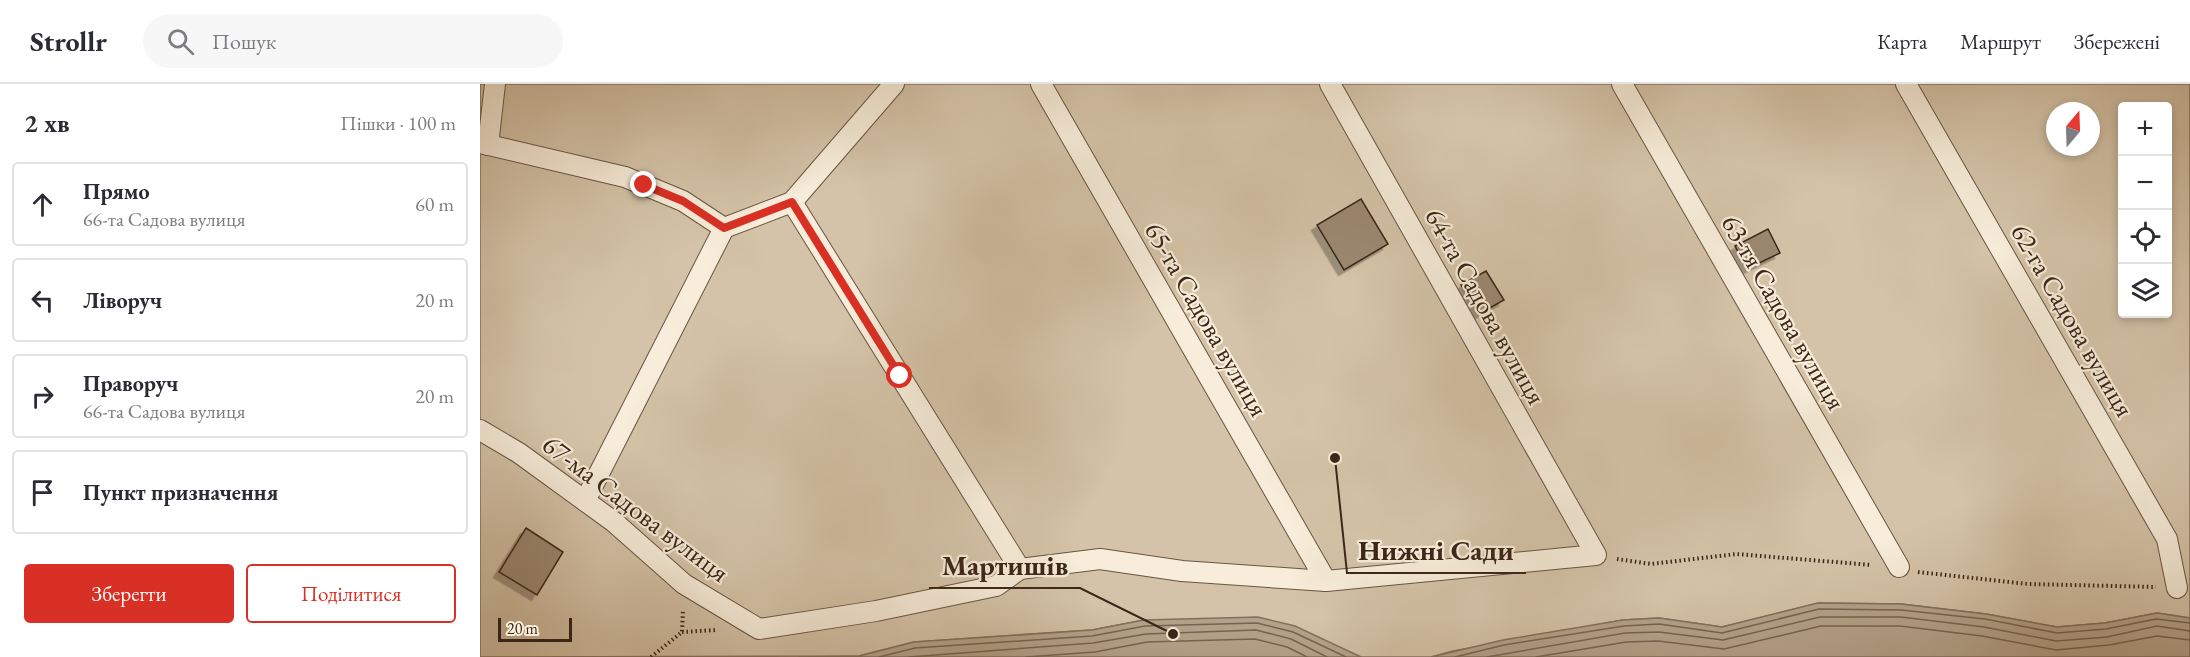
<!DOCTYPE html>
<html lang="uk">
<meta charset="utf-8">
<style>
:root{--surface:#fff;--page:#f7f7f7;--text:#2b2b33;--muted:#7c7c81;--line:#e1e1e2;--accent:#d93025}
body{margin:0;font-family:"EB Garamond",serif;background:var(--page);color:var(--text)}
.controls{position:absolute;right:18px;top:18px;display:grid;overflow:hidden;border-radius:6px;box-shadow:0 3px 9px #0003}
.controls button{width:54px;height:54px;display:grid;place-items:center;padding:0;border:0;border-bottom:2px solid var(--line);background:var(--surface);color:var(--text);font:30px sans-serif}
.compass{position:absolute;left:1566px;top:18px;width:54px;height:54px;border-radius:50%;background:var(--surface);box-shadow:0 3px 9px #0003;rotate:19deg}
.scale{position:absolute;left:18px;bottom:15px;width:74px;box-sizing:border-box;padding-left:6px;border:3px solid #3b2618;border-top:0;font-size:16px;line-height:21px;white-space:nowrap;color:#3b2618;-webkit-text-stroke:4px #f7edda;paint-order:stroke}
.stop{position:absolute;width:18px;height:18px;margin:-14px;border:4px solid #d93025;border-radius:50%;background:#fff}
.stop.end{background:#d93025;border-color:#fff;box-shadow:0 2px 6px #0008}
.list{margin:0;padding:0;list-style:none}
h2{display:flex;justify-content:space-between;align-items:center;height:78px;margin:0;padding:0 24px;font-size:26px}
h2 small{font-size:20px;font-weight:400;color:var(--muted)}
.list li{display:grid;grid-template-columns:39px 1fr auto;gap:18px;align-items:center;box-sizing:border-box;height:84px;margin:0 12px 12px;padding:0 12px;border:2px solid var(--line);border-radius:6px}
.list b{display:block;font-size:22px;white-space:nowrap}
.list p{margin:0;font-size:20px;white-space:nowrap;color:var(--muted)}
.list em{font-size:20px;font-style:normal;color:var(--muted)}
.actions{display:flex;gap:12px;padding:18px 24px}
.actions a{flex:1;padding:14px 0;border:2px solid var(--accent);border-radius:6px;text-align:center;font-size:21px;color:var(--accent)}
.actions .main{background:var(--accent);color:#fff}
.icon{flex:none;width:33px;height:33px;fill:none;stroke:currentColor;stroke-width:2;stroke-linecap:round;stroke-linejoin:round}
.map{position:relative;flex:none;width:1710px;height:573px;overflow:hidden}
header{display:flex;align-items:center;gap:36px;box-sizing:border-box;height:84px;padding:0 30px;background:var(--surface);border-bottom:2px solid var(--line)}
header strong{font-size:28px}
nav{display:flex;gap:33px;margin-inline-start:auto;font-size:21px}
.search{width:420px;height:54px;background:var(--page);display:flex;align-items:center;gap:15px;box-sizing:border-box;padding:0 21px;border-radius:33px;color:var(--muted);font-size:22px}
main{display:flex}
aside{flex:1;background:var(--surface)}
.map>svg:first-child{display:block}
</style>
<header>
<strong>Strollr</strong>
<div class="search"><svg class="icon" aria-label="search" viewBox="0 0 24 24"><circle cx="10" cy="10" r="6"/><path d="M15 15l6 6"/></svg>Пошук</div>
<nav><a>Карта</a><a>Маршрут</a><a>Збережені</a></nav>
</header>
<main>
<aside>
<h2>2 хв<small>Пішки · 100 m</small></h2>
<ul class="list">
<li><svg class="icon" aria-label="ahead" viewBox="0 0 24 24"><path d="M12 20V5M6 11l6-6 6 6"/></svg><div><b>Прямо</b><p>66-та Садова вулиця</p></div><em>60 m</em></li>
<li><svg class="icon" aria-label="left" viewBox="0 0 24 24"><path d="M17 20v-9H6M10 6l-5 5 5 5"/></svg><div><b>Ліворуч</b></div><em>20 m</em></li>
<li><svg class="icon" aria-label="right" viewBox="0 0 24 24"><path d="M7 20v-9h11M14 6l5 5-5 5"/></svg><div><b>Праворуч</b><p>66-та Садова вулиця</p></div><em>20 m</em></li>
<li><svg class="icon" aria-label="arrive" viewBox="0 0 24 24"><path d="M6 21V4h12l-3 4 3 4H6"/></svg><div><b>Пункт призначення</b></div></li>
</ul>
<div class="actions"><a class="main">Зберегти</a><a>Поділитися</a></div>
</aside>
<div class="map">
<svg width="1710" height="573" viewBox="0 0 1710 573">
<defs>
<filter id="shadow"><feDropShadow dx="-5.5" dy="5.5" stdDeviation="0" flood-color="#0004"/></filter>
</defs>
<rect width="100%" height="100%" fill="#f3e3c6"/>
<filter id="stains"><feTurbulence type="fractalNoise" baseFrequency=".00333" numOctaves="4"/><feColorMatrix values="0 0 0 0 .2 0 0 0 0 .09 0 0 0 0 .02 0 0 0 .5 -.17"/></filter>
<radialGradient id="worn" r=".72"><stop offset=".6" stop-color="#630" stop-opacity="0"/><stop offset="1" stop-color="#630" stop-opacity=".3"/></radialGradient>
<path fill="#d4c3a8" stroke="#887460" stroke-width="1.5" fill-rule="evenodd" d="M0 0H1710V534L1677 529 1625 539 1577 543 1506 530 1421 520 1338 519 1242 543 1179 534 1143 536 973 567 951 573H881L850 560 664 536 612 546 434 558 379 572 0 573ZM1642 22H1688V230H1642ZM1575 27H1611V63H1575Z"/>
<g fill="#b4a38b" stroke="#84715d" stroke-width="1.5">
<polygon points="1338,519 1421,520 1506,530 1577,543 1625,539 1677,529 1710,534 1710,573 951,573 1023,556 1143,536 1179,534 1242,543"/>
<polygon points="778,533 815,542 881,573 318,573 379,572 434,558 612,546 664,536"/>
</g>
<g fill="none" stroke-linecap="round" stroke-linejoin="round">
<g stroke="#786452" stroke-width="1.5">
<polyline points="399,573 435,564 612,552 665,542 777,539 813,548 866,573"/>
<polyline points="429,573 613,559 666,550 776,546 811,555 847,573"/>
<polyline points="546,573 615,568 667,558 775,555 807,563 827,573"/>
<polyline points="975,573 1024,561 1144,542 1179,540 1242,549 1339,525 1421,526 1505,535 1577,549 1626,545 1676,535 1710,539"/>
<polyline points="1007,573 1145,549 1179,548 1243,556 1340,533 1421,533 1504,543 1576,557 1627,553 1677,542 1710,547"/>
<polyline points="1056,573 1146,558 1178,557 1244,565 1341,542 1420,542 1502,552 1576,566 1629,561 1677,552 1710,556"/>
</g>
</g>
<g fill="#9b8872" stroke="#3b2618" stroke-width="1.5" filter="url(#shadow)">
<polygon points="881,115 908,160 864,186 837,141"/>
<polygon points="1288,145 1300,169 1267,185 1255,162"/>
<polygon points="1006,187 1024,216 999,230 981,201"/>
<polygon points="46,444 83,468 57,511 19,488"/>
</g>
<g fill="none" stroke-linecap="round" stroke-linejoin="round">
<defs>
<g id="street">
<polyline points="561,0 846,497"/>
<polyline points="1142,0 1419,483"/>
<polyline points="1426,0 1687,455 1697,504"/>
<polyline points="0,59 145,93 203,117 244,144"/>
<polyline points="8,61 15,0"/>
<polyline points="312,118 540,485"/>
<polyline points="0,346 39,369 134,438 204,500 279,545 396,527 516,502 540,485 620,475 702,487 846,497 1116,471 850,0"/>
<polyline points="105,417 244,144 312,118 414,0"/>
</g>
</defs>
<use href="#street" stroke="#695544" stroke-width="22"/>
<g stroke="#3b2618" stroke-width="4" stroke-dasharray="1.5 3" stroke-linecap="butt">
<polyline points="1137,475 1171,480 1256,470 1392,481"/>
<polyline points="1438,488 1548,500 1676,503"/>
<polyline points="202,548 236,546"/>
<polyline points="171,573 202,548 203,525"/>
</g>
<use href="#street" stroke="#f7edda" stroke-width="20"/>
</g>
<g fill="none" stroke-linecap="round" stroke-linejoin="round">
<polyline stroke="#d93025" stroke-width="8" points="164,101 203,117 244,144 312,118 420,292"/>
</g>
<g text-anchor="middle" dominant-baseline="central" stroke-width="4.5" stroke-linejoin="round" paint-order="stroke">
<g font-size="27" fill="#3b2618" stroke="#f7edda">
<text transform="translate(1006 222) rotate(61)">64-та Садова вулиця</text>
<text transform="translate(1304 228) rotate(60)">63-тя Садова вулиця</text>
<text transform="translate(727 235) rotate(60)">65-та Садова вулиця</text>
<text transform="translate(1593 236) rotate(60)">62-га Садова вулиця</text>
<text transform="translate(156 424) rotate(37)">67-ма Садова вулиця</text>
</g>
</g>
<path fill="none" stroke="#3b2618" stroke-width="2" d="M855 374L867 489H1046M693 550L600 504H449"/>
<g fill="#3b2618" stroke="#f7edda" stroke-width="2">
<circle cx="855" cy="374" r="6"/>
<circle cx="693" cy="550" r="6"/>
</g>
<g font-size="28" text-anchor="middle" font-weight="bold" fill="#3b2618" stroke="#f7edda" stroke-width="4.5" stroke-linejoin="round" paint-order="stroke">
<text x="956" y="476">Нижні Сади</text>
<text x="525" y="491">Мартишів</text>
</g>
<rect width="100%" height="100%" filter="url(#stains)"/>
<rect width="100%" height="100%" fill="url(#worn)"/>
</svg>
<div class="controls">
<button>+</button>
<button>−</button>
<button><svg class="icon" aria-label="locate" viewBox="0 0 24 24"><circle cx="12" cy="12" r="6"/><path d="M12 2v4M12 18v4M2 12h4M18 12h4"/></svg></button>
<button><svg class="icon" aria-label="layers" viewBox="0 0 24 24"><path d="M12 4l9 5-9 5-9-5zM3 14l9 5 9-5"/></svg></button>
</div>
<svg class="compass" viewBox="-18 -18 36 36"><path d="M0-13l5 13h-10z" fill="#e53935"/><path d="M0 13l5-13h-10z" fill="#7c7c81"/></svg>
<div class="scale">20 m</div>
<div class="stop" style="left:420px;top:292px"></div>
<div class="stop end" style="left:164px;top:101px"></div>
</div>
</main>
